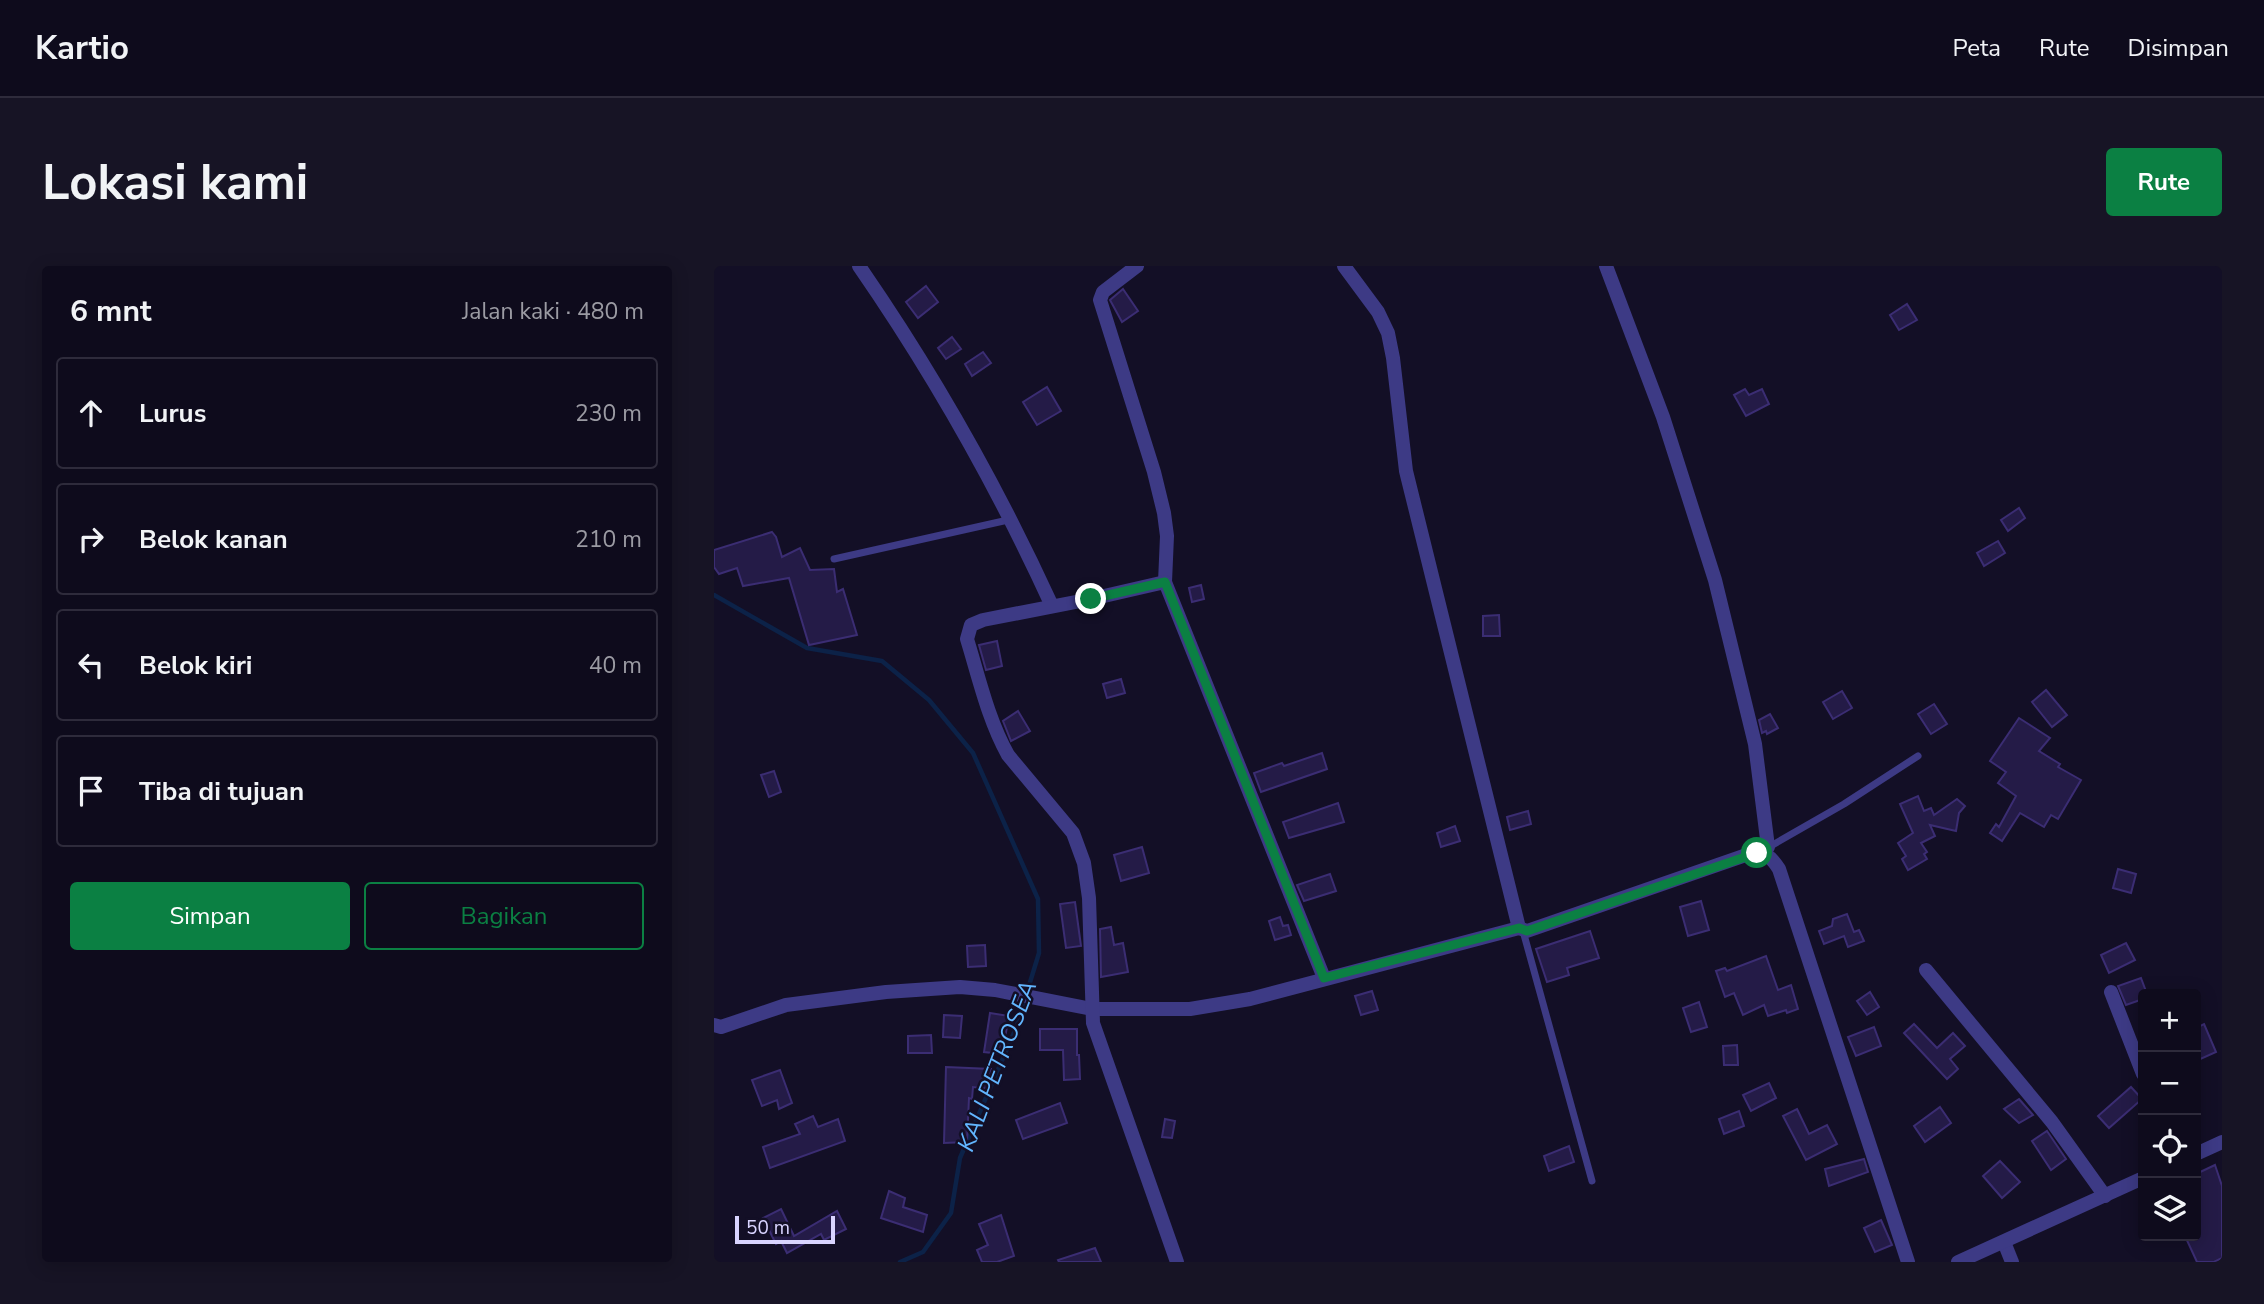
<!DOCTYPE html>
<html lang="id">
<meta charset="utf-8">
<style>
:root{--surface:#0e0b1c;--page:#171425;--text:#f1f3f6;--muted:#9b9ba3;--line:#2e2b3b;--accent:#0b8043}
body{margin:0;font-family:"Nunito Sans",sans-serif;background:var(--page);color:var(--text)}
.controls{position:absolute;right:21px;bottom:21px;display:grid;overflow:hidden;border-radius:7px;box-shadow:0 4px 18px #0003}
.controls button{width:63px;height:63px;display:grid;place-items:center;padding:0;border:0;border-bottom:2px solid var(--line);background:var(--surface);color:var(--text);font:35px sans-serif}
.scale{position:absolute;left:21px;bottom:18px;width:100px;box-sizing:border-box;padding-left:7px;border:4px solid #d9d4ff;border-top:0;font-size:19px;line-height:24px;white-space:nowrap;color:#d9d4ff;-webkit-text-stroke:5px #130f26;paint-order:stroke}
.stop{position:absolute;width:21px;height:21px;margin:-16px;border:5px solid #0b8043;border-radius:50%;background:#fff}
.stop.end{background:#0b8043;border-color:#fff;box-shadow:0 2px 7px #0008}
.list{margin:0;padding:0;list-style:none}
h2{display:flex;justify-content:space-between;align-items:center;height:91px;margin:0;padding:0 28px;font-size:30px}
h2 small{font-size:23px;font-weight:400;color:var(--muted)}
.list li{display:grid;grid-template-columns:46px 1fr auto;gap:21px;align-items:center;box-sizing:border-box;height:112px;margin:0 14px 14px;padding:0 14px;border:2px solid var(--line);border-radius:7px}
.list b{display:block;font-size:26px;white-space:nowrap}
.list em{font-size:23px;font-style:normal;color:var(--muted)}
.actions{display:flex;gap:14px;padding:21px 28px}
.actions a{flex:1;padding:16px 0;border:2px solid var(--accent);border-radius:7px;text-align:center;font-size:24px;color:var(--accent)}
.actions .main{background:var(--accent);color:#fff}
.icon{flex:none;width:38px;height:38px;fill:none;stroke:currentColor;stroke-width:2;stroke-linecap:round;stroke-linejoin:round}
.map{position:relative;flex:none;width:1508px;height:996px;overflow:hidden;border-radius:7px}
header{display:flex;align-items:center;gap:42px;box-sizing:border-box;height:98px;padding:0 35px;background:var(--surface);border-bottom:2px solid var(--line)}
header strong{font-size:33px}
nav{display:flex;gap:38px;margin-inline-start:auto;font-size:24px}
.intro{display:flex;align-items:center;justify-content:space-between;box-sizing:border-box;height:168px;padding:0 42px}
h1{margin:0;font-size:49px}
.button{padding:18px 32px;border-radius:7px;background:var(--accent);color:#fff;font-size:24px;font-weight:700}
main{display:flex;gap:42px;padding:0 42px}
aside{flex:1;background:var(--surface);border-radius:7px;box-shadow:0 4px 18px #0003}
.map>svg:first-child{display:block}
</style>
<header>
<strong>Kartio</strong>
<nav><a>Peta</a><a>Rute</a><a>Disimpan</a></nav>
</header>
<div class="intro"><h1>Lokasi kami</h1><a class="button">Rute</a></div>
<main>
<aside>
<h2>6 mnt<small>Jalan kaki · 480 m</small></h2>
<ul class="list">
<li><svg class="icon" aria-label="ahead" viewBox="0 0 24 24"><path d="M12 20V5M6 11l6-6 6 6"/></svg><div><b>Lurus</b></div><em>230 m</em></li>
<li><svg class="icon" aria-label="right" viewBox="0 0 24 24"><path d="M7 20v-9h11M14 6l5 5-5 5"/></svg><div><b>Belok kanan</b></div><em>210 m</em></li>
<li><svg class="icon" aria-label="left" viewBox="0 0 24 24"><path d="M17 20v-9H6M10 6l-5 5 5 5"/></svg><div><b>Belok kiri</b></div><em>40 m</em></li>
<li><svg class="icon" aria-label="arrive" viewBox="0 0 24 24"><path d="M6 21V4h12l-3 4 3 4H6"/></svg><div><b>Tiba di tujuan</b></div></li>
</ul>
<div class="actions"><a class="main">Simpan</a><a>Bagikan</a></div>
</aside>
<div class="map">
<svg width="1508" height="996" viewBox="0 0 1508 996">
<rect width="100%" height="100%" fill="#130f26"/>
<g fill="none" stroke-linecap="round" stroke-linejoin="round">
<polyline stroke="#0c2248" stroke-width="4.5" points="0,329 93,382 168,395 215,434 259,487 324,633 325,687 302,762 246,892 237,947 209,986 186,996"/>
</g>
<g fill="#241b47" stroke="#3b2d73" stroke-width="2">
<polygon points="212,20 224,36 204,52 192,36"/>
<polygon points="409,23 424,45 408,56 396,34"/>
<polygon points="1193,38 1203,54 1185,64 1176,49"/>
<polygon points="238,71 247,83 232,93 224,82"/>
<polygon points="269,86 277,97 258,110 251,98"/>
<polygon points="333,121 347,145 323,159 309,136"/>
<polygon points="1031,123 1035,129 1048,123 1055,138 1032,150 1020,129"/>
<polygon points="1305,242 1311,252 1294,265 1287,254"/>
<polygon points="58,266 62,271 68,291 86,282 96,304 120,303 123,326 129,323 143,369 95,379 75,312 29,320 23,302 5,308 0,301 0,284"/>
<polygon points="1284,275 1291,287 1270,300 1263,287"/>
<polygon points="487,319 490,333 478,336 475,322"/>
<polygon points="785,349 786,370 769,370 769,350"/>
<polygon points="283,375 288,400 272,404 265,379"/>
<polygon points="407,413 411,427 393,432 389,418"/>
<polygon points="1332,424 1353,449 1338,461 1318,436"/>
<polygon points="1128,425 1138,442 1119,453 1109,436"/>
<polygon points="1220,438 1233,458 1217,468 1204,448"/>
<polygon points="304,445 316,465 297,475 289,455"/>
<polygon points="1056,448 1064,462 1053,468 1052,465 1048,467 1045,454"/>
<polygon points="1305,452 1336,472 1325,485 1346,498 1344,501 1367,514 1344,553 1337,549 1330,561 1306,547 1288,575 1276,567 1282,558 1285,561 1302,530 1284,517 1292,506 1276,495"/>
<polygon points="608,487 613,503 547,526 540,507 568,497 570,500"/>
<polygon points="60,505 67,526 55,531 47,509"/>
<polygon points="1204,530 1210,545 1217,542 1220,549 1243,533 1251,540 1245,547 1242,565 1216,559 1221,570 1207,577 1213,586 1210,588 1213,593 1194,604 1188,593 1192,590 1184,577 1199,567 1186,538"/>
<polygon points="624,537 630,556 575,572 569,556"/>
<polygon points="814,545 817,558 796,564 793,551"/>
<polygon points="741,560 746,575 727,581 723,567"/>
<polygon points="428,581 435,607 407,615 400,589"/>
<polygon points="1404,603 1422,608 1417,627 1399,622"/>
<polygon points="616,608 622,625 590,635 583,619"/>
<polygon points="987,635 995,664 974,670 966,641"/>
<polygon points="361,636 367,680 352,682 346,638"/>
<polygon points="1133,648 1140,666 1145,664 1150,675 1134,681 1130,670 1110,678 1105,665 1118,660 1119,653"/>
<polygon points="566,651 569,660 574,659 577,669 561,674 555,655"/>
<polygon points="397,661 400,679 409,677 414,706 387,711 386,663"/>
<polygon points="876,665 885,692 853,702 855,709 833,716 822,683"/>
<polygon points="1412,677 1421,694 1395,707 1387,689"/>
<polygon points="271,679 272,700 254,701 253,680"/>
<polygon points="1052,690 1064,724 1077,719 1084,743 1073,747 1072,744 1054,750 1050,739 1029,749 1020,727 1011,731 1002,705 1011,702 1013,705"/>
<polygon points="1427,712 1433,728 1429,728 1429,733 1412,739 1404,720"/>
<polygon points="658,725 664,744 647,749 641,730"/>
<polygon points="1156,726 1165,741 1153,749 1143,735"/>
<polygon points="985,736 993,761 977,766 969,742"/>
<polygon points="276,747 295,750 288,788 270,786"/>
<polygon points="230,749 248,750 246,772 229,771"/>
<polygon points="1200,758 1223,782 1239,767 1251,780 1236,793 1244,803 1233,813 1190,767"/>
<polygon points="1490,758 1502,786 1482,795 1482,762"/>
<polygon points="1160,761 1167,780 1142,790 1134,771"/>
<polygon points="326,763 363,763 363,789 365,789 366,813 350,814 349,784 326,784"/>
<polygon points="217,769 218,787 194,787 194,770"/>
<polygon points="1023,779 1024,799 1010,799 1009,780"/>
<polygon points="232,801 277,803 276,823 259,821 258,833 255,832 253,876 230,877"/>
<polygon points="66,804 78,837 65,843 63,834 48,840 38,814"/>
<polygon points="1055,817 1062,832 1037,845 1029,829"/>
<polygon points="1417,821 1428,833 1395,862 1384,850"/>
<polygon points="1305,833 1319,849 1305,857 1290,843"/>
<polygon points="346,837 353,857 309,873 302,854"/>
<polygon points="1226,841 1237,857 1211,876 1200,860"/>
<polygon points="1083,843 1095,868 1113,859 1123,878 1092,894 1069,850"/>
<polygon points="1025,845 1030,860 1010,868 1005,853"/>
<polygon points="99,850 104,861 124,853 131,875 56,902 49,881 86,868 81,858"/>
<polygon points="451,853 461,855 458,872 448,871"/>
<polygon points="1333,865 1352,893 1337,904 1318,875"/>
<polygon points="855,880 860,896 835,905 830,890"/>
<polygon points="1150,893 1154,906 1115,920 1111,903"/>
<polygon points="1286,895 1306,916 1288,932 1269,910"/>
<polygon points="1501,899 1508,920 1508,992 1500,996 1483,996 1471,970 1482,970 1482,908"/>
<polygon points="175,925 191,932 189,941 213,949 209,966 167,952"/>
<polygon points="67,943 80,970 123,945 132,963 110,974 107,968 73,987 67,975 62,978 49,952"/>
<polygon points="287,949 300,990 283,996 268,996 263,984 274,979 265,958"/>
<polygon points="1167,954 1178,979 1161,986 1150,962"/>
<polygon points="381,982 387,996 345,996 344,994"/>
</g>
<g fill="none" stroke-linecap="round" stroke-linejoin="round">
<g stroke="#3d3a85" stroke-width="7">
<polyline points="120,293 294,254"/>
<polyline points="1055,581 1130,538 1204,490"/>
<polyline points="809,665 878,915"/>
</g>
<g stroke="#3d3a85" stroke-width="14">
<path d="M145 0C219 107 284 222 338 340"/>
<polyline points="423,0 389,26 386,34 440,206 450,247 453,270 451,316"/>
<path d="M630 0 664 46 674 67 679 92 692 205 805 662 813 665 1035 588C1050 585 1057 590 1065 603L1194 996"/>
<polyline points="892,0 949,151 1001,314 1041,478 1054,581"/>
<polyline points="1212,704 1338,856 1391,930"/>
<polyline points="1397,726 1429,808"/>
<polyline points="0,759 7,761 72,739 172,726 246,721 281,724 378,743 476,743 536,733 805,662"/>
<polyline points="1482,888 1508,876"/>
<polyline points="1290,976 1298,996"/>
<path d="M463 996 379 757 375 632 370 597 359 567 294 489C274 453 265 412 253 373L257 359 269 354 377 333 451 316 610 712"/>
<polyline points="1244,996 1429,912"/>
</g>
</g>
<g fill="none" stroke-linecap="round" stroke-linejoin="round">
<polyline stroke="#0b8043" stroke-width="9" points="377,333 451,316 610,712 805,662 813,665 1043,587"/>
</g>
<g text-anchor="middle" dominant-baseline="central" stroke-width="5" stroke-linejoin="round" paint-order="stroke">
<g font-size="24" font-style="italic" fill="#62b6ff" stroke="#130f26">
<text transform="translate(283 800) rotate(-69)">KALI PETROSEA</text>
</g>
</g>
</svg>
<div class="controls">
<button>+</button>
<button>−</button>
<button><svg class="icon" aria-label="locate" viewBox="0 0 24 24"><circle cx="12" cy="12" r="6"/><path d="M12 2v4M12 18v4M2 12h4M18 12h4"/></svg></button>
<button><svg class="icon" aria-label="layers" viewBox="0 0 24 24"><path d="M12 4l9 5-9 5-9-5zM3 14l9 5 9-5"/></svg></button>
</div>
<div class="scale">50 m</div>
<div class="stop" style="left:1043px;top:587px"></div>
<div class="stop end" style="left:377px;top:333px"></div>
</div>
</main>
